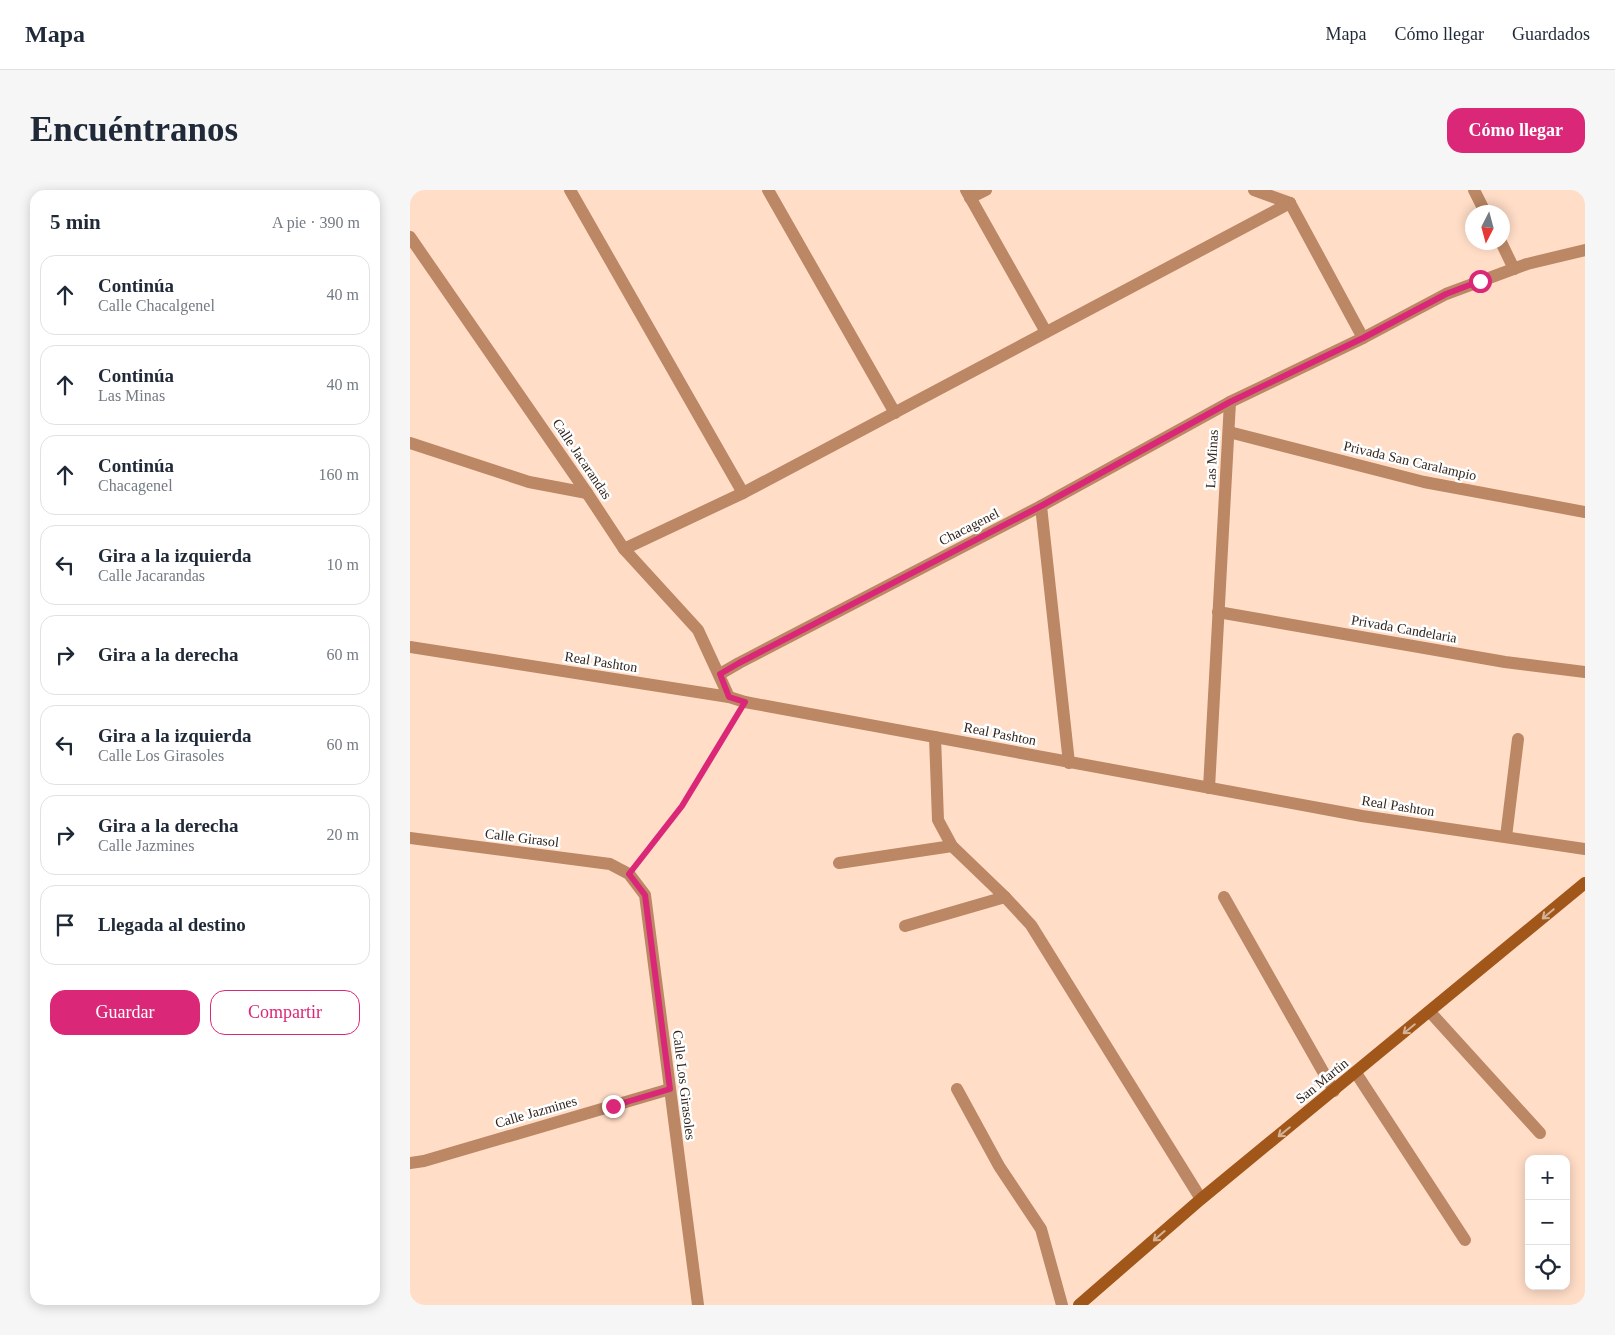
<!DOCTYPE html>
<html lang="es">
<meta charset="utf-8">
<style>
:root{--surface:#fff;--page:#f6f6f7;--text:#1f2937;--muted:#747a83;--line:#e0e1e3;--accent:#db2777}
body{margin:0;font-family:"Times New Roman",serif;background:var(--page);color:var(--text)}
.controls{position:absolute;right:15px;bottom:15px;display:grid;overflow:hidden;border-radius:10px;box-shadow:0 2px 12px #0003}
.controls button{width:45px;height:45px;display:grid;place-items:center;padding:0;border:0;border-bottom:1px solid var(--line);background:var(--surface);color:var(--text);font:25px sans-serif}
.compass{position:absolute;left:1055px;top:15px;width:45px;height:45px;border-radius:50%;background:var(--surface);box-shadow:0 2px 12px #0003;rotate:186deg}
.stop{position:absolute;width:15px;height:15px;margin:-11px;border:4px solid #db2777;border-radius:50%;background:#fff}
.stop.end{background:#db2777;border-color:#fff;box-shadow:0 1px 5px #0008}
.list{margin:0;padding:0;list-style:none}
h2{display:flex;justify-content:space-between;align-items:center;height:65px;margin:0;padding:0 20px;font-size:21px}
h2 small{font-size:16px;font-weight:400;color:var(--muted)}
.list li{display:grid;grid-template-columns:32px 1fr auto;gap:15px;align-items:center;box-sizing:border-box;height:80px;margin:0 10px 10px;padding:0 10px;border:1px solid var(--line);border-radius:15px}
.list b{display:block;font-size:19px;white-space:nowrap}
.list p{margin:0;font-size:16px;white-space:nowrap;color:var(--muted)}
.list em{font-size:16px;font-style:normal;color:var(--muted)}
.actions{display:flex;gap:10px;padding:15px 20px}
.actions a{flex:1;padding:11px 0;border:1px solid var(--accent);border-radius:15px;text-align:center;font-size:18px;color:var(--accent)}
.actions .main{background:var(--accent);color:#fff}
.icon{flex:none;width:28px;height:28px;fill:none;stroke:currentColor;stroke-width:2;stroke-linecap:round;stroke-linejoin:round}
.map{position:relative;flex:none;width:1175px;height:1115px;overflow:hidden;border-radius:15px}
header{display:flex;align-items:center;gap:30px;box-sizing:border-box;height:70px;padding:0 25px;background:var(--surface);border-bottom:1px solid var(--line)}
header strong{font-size:24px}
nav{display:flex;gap:28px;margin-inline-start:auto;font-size:18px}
.intro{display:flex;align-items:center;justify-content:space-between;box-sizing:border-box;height:120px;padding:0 30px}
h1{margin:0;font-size:35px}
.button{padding:12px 22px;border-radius:15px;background:var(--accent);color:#fff;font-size:18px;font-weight:700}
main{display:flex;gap:30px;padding:0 30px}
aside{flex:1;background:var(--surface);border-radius:15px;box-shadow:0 2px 12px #0003}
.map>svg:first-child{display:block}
</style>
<header>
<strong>Mapa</strong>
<nav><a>Mapa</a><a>Cómo llegar</a><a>Guardados</a></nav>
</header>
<div class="intro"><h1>Encuéntranos</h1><a class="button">Cómo llegar</a></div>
<main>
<aside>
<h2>5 min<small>A pie · 390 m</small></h2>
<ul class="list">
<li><svg class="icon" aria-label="ahead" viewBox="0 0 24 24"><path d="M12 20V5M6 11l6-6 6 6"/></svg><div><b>Continúa</b><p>Calle Chacalgenel</p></div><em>40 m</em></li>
<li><svg class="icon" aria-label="ahead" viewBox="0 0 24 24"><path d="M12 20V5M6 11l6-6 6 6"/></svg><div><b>Continúa</b><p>Las Minas</p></div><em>40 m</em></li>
<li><svg class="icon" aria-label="ahead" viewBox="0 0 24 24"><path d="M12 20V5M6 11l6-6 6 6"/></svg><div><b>Continúa</b><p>Chacagenel</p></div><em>160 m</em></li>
<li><svg class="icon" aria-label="left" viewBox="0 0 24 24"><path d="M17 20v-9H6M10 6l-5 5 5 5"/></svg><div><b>Gira a la izquierda</b><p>Calle Jacarandas</p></div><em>10 m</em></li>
<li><svg class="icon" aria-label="right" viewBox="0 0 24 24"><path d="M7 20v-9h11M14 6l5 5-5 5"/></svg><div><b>Gira a la derecha</b></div><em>60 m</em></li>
<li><svg class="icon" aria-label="left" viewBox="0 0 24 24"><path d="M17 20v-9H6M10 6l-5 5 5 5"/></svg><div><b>Gira a la izquierda</b><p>Calle Los Girasoles</p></div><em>60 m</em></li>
<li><svg class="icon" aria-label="right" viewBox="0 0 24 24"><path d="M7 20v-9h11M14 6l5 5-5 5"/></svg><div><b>Gira a la derecha</b><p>Calle Jazmines</p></div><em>20 m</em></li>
<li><svg class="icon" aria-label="arrive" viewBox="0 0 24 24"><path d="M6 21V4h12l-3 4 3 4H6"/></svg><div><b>Llegada al destino</b></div></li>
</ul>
<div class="actions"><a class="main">Guardar</a><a>Compartir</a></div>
</aside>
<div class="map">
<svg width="1175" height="1115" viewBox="0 0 1175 1115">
<rect width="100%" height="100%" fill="#ffddc7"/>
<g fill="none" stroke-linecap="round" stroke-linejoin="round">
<polyline stroke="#90796b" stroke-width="3" stroke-dasharray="4 2.5" stroke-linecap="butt" points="230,670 272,616 325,528"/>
<g stroke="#bb8764" stroke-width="12">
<polyline points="160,0 333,303"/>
<polyline points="358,0 485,223"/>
<polyline points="556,0 636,142"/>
<polyline points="844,0 880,13"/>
<polyline points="1064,0 1075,22"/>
<polyline points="560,8 576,0"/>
<polyline points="880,13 953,148"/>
<polyline points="0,47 177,303 214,359 288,440 319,507"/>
<polyline points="1091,52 1104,79"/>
<polyline points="819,242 1014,292 1175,322"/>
<polyline points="0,253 119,292 177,303"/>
<polyline points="631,316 659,573"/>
<polyline points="214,359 333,303 880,13"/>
<polyline points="808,422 1095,472 1175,482"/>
<polyline points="0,457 319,507 335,512 952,626 1175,659"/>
<polyline points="310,484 329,473 631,316 820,212 953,148 1036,104 1117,74 1175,60"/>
<polyline points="525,547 528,630 542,656 595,707 621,735 791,1009"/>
<polyline points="799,598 820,212"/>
<polyline points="1096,647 1108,549"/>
<polyline points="0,648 200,674 219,684 235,705 288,1115"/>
<polyline points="429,673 542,656"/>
<polyline points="814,707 924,901"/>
<polyline points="495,736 595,707"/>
<polyline points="1020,822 1130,943"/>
<polyline points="946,883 1055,1050"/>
<polyline points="547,899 589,976 631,1039 652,1115"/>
<polyline points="0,973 14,971 260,899"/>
</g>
<polyline stroke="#a15719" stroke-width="12" points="669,1115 791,1009 1175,693"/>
</g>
<defs><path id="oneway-shaft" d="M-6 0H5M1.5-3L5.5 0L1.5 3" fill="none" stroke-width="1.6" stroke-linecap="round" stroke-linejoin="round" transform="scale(1.25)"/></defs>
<g stroke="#d5b398">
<use href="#oneway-shaft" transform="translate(1138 724) rotate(140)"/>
<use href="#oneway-shaft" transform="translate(999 839) rotate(141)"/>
<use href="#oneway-shaft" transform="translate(874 942) rotate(141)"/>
<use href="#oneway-shaft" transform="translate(749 1046) rotate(139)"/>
</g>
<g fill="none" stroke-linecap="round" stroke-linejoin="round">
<polyline stroke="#db2777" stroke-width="6" points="203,916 260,899 235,705 219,684 272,616 335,512 319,507 310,484 329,473 631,316 820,212 953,148 1036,104 1070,91"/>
</g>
<g text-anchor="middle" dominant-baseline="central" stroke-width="5" stroke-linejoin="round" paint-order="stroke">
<g font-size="14" fill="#31241c" stroke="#fff">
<text transform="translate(172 269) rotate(56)">Calle Jacarandas</text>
<text transform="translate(802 269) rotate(-87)">Las Minas</text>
<text transform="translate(1000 271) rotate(13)">Privada San Caralampio</text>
<text transform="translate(559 337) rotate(-27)">Chacagenel</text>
<text transform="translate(994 439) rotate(10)">Privada Candelaria</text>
<text transform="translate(191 472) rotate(9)">Real Pashton</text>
<text transform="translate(590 544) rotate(11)">Real Pashton</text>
<text transform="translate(988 616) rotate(9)">Real Pashton</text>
<text transform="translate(112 648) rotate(7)">Calle Girasol</text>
<text transform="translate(912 891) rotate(-39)">San Martin</text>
<text transform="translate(274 895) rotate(83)">Calle Los Girasoles</text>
<text transform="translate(126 922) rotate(-16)">Calle Jazmines</text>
</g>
</g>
</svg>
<div class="controls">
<button>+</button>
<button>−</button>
<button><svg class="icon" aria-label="locate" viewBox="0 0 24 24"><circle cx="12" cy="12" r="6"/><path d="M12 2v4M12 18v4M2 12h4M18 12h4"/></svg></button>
</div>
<svg class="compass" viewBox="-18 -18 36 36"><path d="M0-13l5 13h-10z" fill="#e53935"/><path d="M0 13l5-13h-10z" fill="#747a83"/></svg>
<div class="stop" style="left:1070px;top:91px"></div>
<div class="stop end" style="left:203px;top:916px"></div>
</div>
</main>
